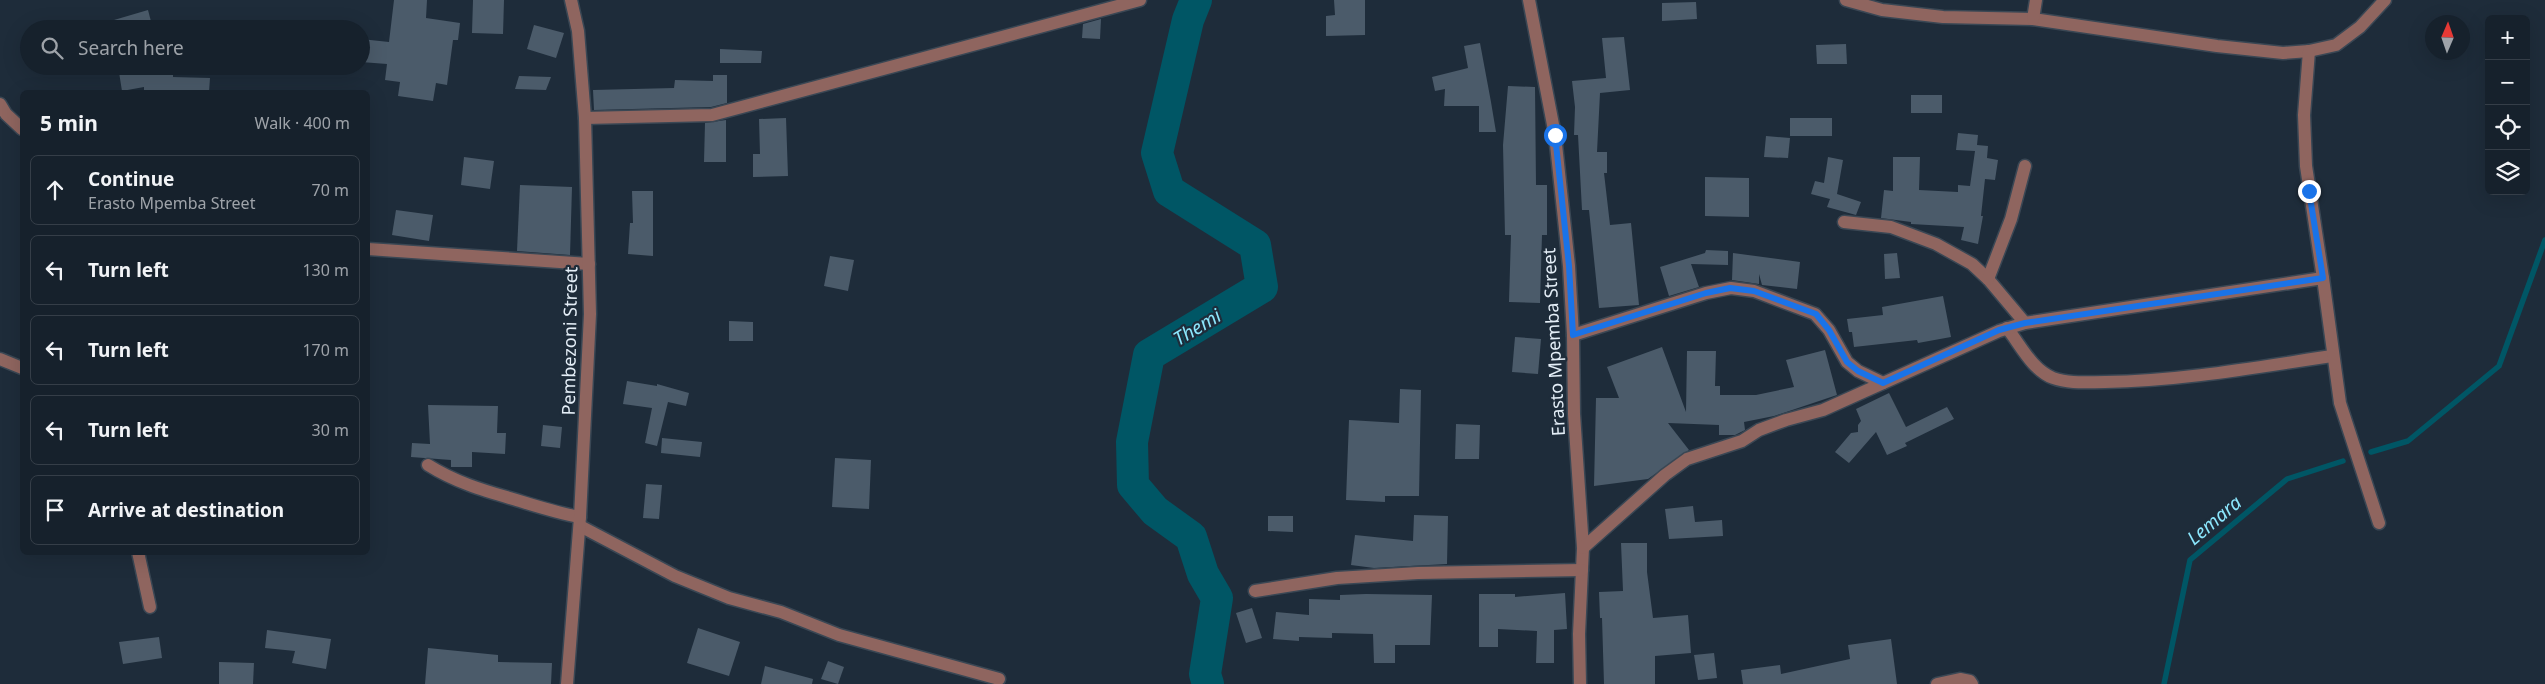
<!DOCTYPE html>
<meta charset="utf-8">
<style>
:root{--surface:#16212c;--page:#1f2934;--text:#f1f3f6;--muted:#9ea3a9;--line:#353e48}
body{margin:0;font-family:"Noto Sans",sans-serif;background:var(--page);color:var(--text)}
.controls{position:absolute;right:15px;top:15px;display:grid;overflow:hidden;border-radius:8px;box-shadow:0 5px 20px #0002}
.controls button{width:45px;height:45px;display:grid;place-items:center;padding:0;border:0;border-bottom:1px solid var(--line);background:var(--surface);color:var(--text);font:25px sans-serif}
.compass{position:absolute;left:2425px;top:15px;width:45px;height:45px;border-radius:50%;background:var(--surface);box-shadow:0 5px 20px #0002;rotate:2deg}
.stop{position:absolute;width:15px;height:15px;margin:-11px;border:4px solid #1a73e8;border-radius:50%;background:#fff}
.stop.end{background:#1a73e8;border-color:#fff;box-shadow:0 1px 5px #0008}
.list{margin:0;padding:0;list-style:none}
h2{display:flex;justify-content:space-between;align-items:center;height:65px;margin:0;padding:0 20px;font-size:21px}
h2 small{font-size:16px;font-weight:400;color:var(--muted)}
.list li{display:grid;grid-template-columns:32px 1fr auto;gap:15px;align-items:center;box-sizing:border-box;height:70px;margin:0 10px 10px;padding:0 10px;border:1px solid var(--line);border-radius:8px}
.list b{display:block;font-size:19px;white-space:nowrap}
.list p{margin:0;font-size:16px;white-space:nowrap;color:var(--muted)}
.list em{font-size:16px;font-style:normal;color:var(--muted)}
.icon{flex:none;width:28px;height:28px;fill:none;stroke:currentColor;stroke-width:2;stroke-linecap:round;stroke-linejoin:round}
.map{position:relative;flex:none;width:2545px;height:684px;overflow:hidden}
.search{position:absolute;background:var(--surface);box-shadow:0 5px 20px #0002;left:20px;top:20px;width:350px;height:55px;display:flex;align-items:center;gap:12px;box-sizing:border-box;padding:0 18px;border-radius:28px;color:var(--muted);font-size:19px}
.panel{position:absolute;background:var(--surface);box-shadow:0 5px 20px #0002;left:20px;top:90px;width:350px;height:465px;border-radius:8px}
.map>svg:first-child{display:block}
</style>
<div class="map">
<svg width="2545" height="684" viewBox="0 0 2545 684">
<rect width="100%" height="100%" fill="#1e2c3a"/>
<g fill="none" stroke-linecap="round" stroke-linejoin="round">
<g stroke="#005665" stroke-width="5.5">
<polyline points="2371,452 2408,441 2499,366 2545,240"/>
<polyline points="2164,684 2190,560 2287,479 2343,461"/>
</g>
<polyline stroke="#005665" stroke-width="32" points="1196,0 1188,20 1157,153 1169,191 1255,245 1262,287 1149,355 1132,442 1133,485 1155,511 1191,537 1203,574 1217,598 1205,674 1208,684"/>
</g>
<g fill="#4b5b6a">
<polygon points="394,0 427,0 426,18 460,23 458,40 453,40 447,85 436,83 433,101 398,96 400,82 385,80 387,64 361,62 361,39 389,42"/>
<polygon points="473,0 504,0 503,34 472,33"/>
<polygon points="1334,0 1365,0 1365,35 1326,36 1326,16 1335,15"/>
<polygon points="1696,2 1697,19 1662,21 1662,3"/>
<polygon points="148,10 153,29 98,29 97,25"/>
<polygon points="1101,19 1100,39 1082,38 1083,24"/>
<polygon points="534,25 564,33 556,58 527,49"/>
<polygon points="1624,37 1630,90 1600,93 1597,152 1607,152 1607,173 1604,173 1610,225 1631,223 1639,305 1599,308 1589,210 1582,210 1578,135 1574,135 1575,107 1572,81 1606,78 1602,38"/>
<polygon points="1480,43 1491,102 1496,132 1479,132 1479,106 1444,106 1445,89 1435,91 1432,77 1468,68 1464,46"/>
<polygon points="1846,44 1847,64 1817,64 1816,45"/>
<polygon points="720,49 762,51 761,63 720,63"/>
<polygon points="118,66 173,66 173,77 210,78 209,92 144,92 144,87 122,91"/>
<polygon points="713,75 727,75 727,103 711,107 594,110 593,90 674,88 675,80 713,81"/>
<polygon points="519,76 551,77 546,90 515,89"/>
<polygon points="1508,86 1535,87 1536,185 1547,185 1547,235 1542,235 1540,303 1509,302 1511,235 1505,235 1503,145"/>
<rect x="1911" y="95" width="31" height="18"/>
<polygon points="786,118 788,176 753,177 753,154 760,154 759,119"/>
<rect x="1790" y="118" width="42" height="18"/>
<polygon points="726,120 726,162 704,162 705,123"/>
<polygon points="1958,133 1978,135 1977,145 1988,146 1987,158 1998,160 1995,180 1985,179 1981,216 1983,216 1978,244 1961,240 1964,227 1911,224 1911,222 1881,218 1884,190 1893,191 1893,157 1920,157 1919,190 1958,192 1958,185 1970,186 1975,151 1956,150"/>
<polygon points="1766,136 1790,138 1788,158 1764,157"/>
<polygon points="464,157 494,161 490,189 461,185"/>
<polygon points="1828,157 1843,160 1837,194 1861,202 1856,215 1827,207 1830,199 1811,194 1815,181 1824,183"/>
<polygon points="1705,177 1749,178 1749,217 1705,216"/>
<polygon points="520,185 572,187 570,255 517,251"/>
<polygon points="632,191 653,191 653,256 628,254 630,223 633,223"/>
<polygon points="396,210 433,215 429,241 392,235"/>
<polygon points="1706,250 1728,251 1728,265 1691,264 1699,287 1669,296 1660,267 1705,253"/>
<polygon points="1733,253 1800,262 1797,289 1762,285 1759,274 1759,284 1732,280"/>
<polygon points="1897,253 1900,278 1885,279 1884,254"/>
<polygon points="830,256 854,260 848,291 824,286"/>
<polygon points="1943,296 1951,337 1918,343 1917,340 1854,347 1852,332 1849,332 1847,319 1883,315 1882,307"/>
<polygon points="729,321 753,322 753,341 729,341"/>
<polygon points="1515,337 1541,339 1538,374 1512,372"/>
<polygon points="1662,347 1686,412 1687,351 1716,351 1715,386 1720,386 1720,395 1756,395 1794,387 1786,360 1825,350 1837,395 1774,416 1744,422 1745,430 1735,435 1719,435 1719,425 1668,423 1689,450 1648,479 1594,486 1596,398 1619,398 1607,367"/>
<polygon points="627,381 657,386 657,384 689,393 686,406 668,402 657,446 645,443 652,408 623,404"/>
<polygon points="1400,389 1421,390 1419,496 1385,496 1385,502 1346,500 1349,420 1399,423"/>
<polygon points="1889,393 1906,427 1947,407 1954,419 1905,443 1907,446 1887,455 1876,432 1849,463 1835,452 1851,433 1858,432 1858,425 1861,421 1856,409"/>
<polygon points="428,405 498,406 497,433 506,433 505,454 472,452 472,467 451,467 451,460 411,457 412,443 430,444"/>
<polygon points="1456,424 1480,425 1479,459 1455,459"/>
<polygon points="543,425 562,427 560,448 541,446"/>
<polygon points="662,438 702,442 700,457 661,453"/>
<polygon points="835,458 871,460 869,509 832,507"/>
<polygon points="646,484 662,485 659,519 643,518"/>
<polygon points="1693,506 1695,522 1722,520 1723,536 1669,539 1665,509"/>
<polygon points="1414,515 1448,516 1447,564 1374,568 1351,565 1355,535 1413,541"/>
<polygon points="1268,516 1293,516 1293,532 1268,531"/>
<polygon points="1621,543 1647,543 1647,572 1653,618 1688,615 1691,653 1655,656 1655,684 1604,684 1602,618 1600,618 1599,592 1623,591"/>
<polygon points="1565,593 1567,629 1554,630 1554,663 1536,663 1537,631 1498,629 1498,647 1479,647 1479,594 1515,594 1515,597"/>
<polygon points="1366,594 1432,595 1430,645 1395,645 1395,663 1374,663 1373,634 1332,633 1332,638 1299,637 1299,641 1273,639 1276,612 1309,615 1309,599 1340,600 1340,595"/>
<polygon points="1252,608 1262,638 1246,643 1236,613"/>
<polygon points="698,628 740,642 729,676 687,663"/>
<polygon points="267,630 331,639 326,669 292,663 295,651 265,648"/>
<polygon points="159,637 162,658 123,664 119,642"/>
<polygon points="1891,639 1897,684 1743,684 1741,670 1780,665 1781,674 1850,659 1848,645"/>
<polygon points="428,648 498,655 498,662 552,663 551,684 425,684"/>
<polygon points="1714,653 1717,678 1698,680 1694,655"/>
<polygon points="828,661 844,667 838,684 821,679"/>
<polygon points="219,662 254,663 253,684 219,684"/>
<polygon points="765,666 813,679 812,684 761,684"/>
</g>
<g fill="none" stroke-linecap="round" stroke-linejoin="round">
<defs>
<g id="minor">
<polyline points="1529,0 1555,135 1569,266 1573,335 1574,414 1583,548 1579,634 1580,684"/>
<polyline points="1846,0 1882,10 1943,17 2033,19 2217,46 2283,53 2309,51 2336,45 2360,27 2385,0"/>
<polyline points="2033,19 2036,0"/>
<polyline points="2309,51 2304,115 2306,166 2323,278"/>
<polyline points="0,104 6,114 22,129"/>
<polyline points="585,118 712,115 1140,0"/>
<polyline points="1844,222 1891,227 1936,244 1972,264 1988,279 2025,323"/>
<polyline points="368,249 589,264"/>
<polyline points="1988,279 2011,219 2025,166"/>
<path d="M2007 328C2020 344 2032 370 2053 378 2069 384 2088 382 2105 382 2181 381 2258 367 2332 356"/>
<polyline points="1573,335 1706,293 1731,288 1754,291 1815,314 1829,330 1847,362 1858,371 1883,383"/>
<polyline points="0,359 22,368"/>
<path d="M428 465C455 482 482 490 513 499 536 506 557 513 580 517"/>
<polyline points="580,526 675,576 729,598 781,612 839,635 999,679"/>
<polyline points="1583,548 1665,475 1687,459 1742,441 1759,430 1786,420 1823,410 1999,331 2025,323 2323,278 2340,403 2379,523"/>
<polyline points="138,552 150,607"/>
<polyline points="1255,591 1337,578 1418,573 1582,570"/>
<polyline points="567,684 580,517 590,314 585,118 578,31 571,0"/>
<polyline points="1937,684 1960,679 1970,681 1972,684"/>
</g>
</defs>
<use href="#minor" stroke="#3a4754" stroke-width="15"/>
<use href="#minor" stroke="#8f655f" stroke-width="12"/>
</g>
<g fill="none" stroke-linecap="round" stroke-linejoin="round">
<polyline stroke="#1a73e8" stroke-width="6" points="1555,135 1569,266 1573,335 1706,293 1730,288 1754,291 1816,314 1829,330 1847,362 1858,371 1883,383 1999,330 2025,323 2323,278 2309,191"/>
</g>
<g text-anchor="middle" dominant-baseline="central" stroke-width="4.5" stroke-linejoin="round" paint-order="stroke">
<g font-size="18" fill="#e4eef7" stroke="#1e2c3a">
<text transform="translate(569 341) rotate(-89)">Pembezoni Street</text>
<text transform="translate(1553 342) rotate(-93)">Erasto Mpemba Street</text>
</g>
<g font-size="19" font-style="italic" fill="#8ce7fd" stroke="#1e2c3a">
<text transform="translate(1197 327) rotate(-31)">Themi</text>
<text transform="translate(2214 520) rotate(-40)">Lemara</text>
</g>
</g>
</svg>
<div class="controls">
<button>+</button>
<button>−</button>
<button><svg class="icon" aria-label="locate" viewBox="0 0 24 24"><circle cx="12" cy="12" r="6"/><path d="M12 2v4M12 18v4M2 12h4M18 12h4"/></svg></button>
<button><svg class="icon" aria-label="layers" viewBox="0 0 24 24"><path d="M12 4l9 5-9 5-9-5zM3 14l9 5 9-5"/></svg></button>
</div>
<svg class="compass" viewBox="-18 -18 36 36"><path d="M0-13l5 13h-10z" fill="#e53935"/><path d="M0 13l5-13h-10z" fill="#9ea3a9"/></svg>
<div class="stop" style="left:1555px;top:135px"></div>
<div class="stop end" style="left:2309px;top:191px"></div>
<div class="search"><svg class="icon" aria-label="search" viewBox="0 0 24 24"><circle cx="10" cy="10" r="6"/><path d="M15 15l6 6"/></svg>Search here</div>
<section class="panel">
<h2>5 min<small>Walk · 400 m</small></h2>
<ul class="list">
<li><svg class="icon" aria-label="ahead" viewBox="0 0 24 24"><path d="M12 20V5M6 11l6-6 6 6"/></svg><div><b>Continue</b><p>Erasto Mpemba Street</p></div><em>70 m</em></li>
<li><svg class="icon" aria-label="left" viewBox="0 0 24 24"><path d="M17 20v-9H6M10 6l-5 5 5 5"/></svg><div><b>Turn left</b></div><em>130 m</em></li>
<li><svg class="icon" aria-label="left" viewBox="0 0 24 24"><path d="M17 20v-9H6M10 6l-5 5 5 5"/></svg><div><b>Turn left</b></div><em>170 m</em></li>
<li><svg class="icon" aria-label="left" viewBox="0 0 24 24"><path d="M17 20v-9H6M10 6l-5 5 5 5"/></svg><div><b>Turn left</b></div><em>30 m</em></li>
<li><svg class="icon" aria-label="arrive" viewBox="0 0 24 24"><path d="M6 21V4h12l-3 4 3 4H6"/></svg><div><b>Arrive at destination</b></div></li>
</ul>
</section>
</div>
